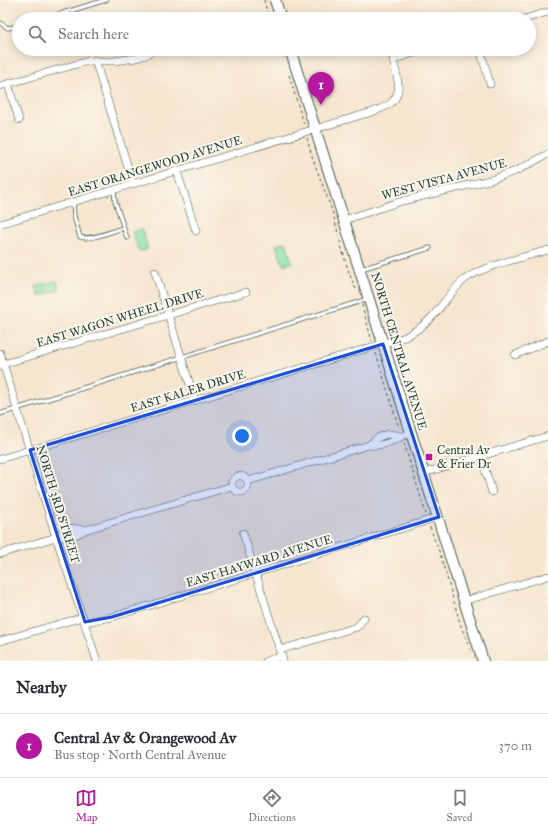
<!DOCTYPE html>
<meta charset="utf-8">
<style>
:root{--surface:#fff;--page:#f7f7f7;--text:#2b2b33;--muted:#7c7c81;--line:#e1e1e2;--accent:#b5179e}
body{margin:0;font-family:"IM FELL Great Primer",serif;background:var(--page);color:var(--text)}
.you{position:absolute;left:242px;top:436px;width:14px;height:14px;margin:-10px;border:3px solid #fff;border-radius:50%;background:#1a73e8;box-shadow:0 0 0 6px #1a73e833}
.badge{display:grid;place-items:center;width:26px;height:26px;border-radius:50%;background:var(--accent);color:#fff;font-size:13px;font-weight:700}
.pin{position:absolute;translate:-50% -33px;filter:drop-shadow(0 1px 2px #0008)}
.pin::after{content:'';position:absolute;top:21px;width:14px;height:12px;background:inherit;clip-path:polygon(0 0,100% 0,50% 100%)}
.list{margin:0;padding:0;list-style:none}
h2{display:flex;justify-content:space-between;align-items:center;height:52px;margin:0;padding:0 16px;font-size:17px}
h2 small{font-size:13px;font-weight:400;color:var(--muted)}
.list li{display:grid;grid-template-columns:26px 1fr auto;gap:12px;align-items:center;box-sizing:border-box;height:64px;padding:0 16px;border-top:1px solid var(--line)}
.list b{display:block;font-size:15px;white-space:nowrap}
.list p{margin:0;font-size:13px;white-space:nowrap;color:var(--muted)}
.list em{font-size:13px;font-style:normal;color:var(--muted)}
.icon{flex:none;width:22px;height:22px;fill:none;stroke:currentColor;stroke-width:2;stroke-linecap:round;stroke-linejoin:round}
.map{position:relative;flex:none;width:548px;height:661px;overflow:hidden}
.search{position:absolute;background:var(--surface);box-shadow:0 2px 10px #0003;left:12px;right:12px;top:12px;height:44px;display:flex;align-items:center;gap:10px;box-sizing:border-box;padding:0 14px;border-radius:22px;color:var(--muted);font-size:15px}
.sheet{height:116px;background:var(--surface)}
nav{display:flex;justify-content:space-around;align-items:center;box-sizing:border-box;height:56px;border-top:1px solid var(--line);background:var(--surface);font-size:11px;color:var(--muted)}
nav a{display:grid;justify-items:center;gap:2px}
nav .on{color:var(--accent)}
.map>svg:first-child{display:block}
</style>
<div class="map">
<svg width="548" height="661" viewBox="0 0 548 661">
<rect width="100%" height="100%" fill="#fbf7ec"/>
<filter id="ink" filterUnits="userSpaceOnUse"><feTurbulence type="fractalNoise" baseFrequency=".025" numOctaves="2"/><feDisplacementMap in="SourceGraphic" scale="8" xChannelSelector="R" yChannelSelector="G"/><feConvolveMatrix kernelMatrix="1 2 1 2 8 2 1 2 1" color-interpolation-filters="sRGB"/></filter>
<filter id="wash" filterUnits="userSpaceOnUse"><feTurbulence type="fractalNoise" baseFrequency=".012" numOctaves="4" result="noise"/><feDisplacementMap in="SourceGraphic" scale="16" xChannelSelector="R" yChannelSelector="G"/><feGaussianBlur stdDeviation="0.9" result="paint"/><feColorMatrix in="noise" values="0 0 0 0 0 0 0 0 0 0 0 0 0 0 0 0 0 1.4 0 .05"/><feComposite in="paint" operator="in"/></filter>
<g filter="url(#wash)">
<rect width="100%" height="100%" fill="#f6e5cf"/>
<g fill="#89e1a5" stroke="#548f6c">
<polygon points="142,229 148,249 139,252 132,232"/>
<polygon points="286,242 292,262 283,265 276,245"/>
<polygon points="57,281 59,290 39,296 36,286"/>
</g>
</g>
<g filter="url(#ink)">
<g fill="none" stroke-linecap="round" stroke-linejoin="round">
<defs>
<g id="lane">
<polyline points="43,19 106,0"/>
<polyline points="0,23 8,28 19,26"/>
<polyline points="114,190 115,201 127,238"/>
<path d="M73 202 74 216 80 237C90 241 112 231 123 228"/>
<polyline points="361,269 430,248"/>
<polyline points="0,414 368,299"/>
</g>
<g id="street">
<polyline points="524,19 548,12"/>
<polyline points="480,49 490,84"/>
<polyline points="95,60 133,184"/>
<polyline points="8,84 19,120"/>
<polyline points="0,86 88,61 114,61 136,58 146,55 155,49"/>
<polyline points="177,171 196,231"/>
<polyline points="344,220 402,201 490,180 516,171 548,154"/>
<path d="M0 224 375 111C380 109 388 106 392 102 404 90 396 75 393 60L425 49"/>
<polyline points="155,272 195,401"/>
<polyline points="0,353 56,537 97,661"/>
<polyline points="515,355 548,341"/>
<polyline points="0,365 246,292"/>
<path d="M369 445C388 447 394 438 411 433"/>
<polyline points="481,456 492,492"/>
<path d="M0 459 405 337C414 332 425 325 432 317 443 305 452 290 464 280 482 266 525 257 548 250"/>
<polyline points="424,473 548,436"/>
<circle cx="240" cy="484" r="8"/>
<path d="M248 481 369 445C380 435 386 432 401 436"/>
<polyline points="243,533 283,661"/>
<path d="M56 537C68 538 75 536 85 530L232 486"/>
<polyline points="0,554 56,537 65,531 73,528 85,530"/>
<polyline points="464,601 548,576"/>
<polyline points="85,622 112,617 439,517"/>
<polyline points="0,641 83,617"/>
<polyline points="280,650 357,627 364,618"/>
<polyline points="266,661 282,656"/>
</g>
<g id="secondary">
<polyline points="275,0 281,19"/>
<polyline points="290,49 483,661"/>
</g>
</defs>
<use href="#lane" stroke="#3f564b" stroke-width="5"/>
<use href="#street" stroke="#3f564b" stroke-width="8"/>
<use href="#secondary" stroke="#3f564b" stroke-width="12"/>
<g stroke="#3f564b" stroke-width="1" stroke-dasharray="3 3" stroke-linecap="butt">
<polyline points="264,0 269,19"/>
<polyline points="280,49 284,58"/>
<polyline points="289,75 304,125"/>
<path d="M307 138C313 163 324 187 332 211 340 237 344 266 357 291"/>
<polyline points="362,305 372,341"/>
<polyline points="376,353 399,428"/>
<polyline points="404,443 426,514"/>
<polyline points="430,527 440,554 461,626 471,651"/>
</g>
<use href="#lane" stroke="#fff" stroke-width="3.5"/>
<use href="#street" stroke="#fff" stroke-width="7"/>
<use href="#secondary" stroke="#fff" stroke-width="10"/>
</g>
</g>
<path fill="#1d4ed8" fill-opacity="0.2" stroke="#1d4ed8" stroke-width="3" stroke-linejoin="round" d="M383 344 439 517 112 617 85 622 30 450Z"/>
<rect fill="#b5179e" stroke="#fbf7ec" stroke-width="1.5" x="425" y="453" width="8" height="8" rx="2"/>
<g text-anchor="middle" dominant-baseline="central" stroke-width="4" stroke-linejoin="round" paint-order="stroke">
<g font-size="12" fill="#1f3d34" stroke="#fbf7ec">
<text transform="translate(155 166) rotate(-17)">EAST ORANGEWOOD AVENUE</text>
<text transform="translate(444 179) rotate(-15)">WEST VISTA AVENUE</text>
<text transform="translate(120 318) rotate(-17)">EAST WAGON WHEEL DRIVE</text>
<text transform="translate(399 351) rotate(73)">NORTH CENTRAL AVENUE</text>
<text transform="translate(188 391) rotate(-17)">EAST KALER DRIVE</text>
<text transform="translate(58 504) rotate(73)">NORTH 3RD STREET</text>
<text transform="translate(259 561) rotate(-17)">EAST HAYWARD AVENUE</text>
</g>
<g font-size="12" fill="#1f3d34" stroke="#fbf7ec" text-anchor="start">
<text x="437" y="450">Central Av<tspan x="437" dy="14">&amp; Frier Dr</tspan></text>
</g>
</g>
</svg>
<div class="you"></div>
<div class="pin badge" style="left:321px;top:105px">1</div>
<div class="search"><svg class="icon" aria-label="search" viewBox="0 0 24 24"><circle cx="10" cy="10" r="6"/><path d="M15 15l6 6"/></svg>Search here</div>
</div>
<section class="sheet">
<h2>Nearby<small></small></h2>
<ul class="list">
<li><span class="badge">1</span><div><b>Central Av &amp; Orangewood Av</b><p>Bus stop · North Central Avenue</p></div><em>370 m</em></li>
</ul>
</section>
<nav>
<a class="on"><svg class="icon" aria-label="map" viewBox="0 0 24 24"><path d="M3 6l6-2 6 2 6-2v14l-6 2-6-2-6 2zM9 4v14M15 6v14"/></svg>Map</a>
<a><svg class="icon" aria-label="directions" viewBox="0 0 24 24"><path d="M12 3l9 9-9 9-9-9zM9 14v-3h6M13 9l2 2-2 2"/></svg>Directions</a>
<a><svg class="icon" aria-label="saved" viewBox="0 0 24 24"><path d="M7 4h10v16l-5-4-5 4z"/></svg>Saved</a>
</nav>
